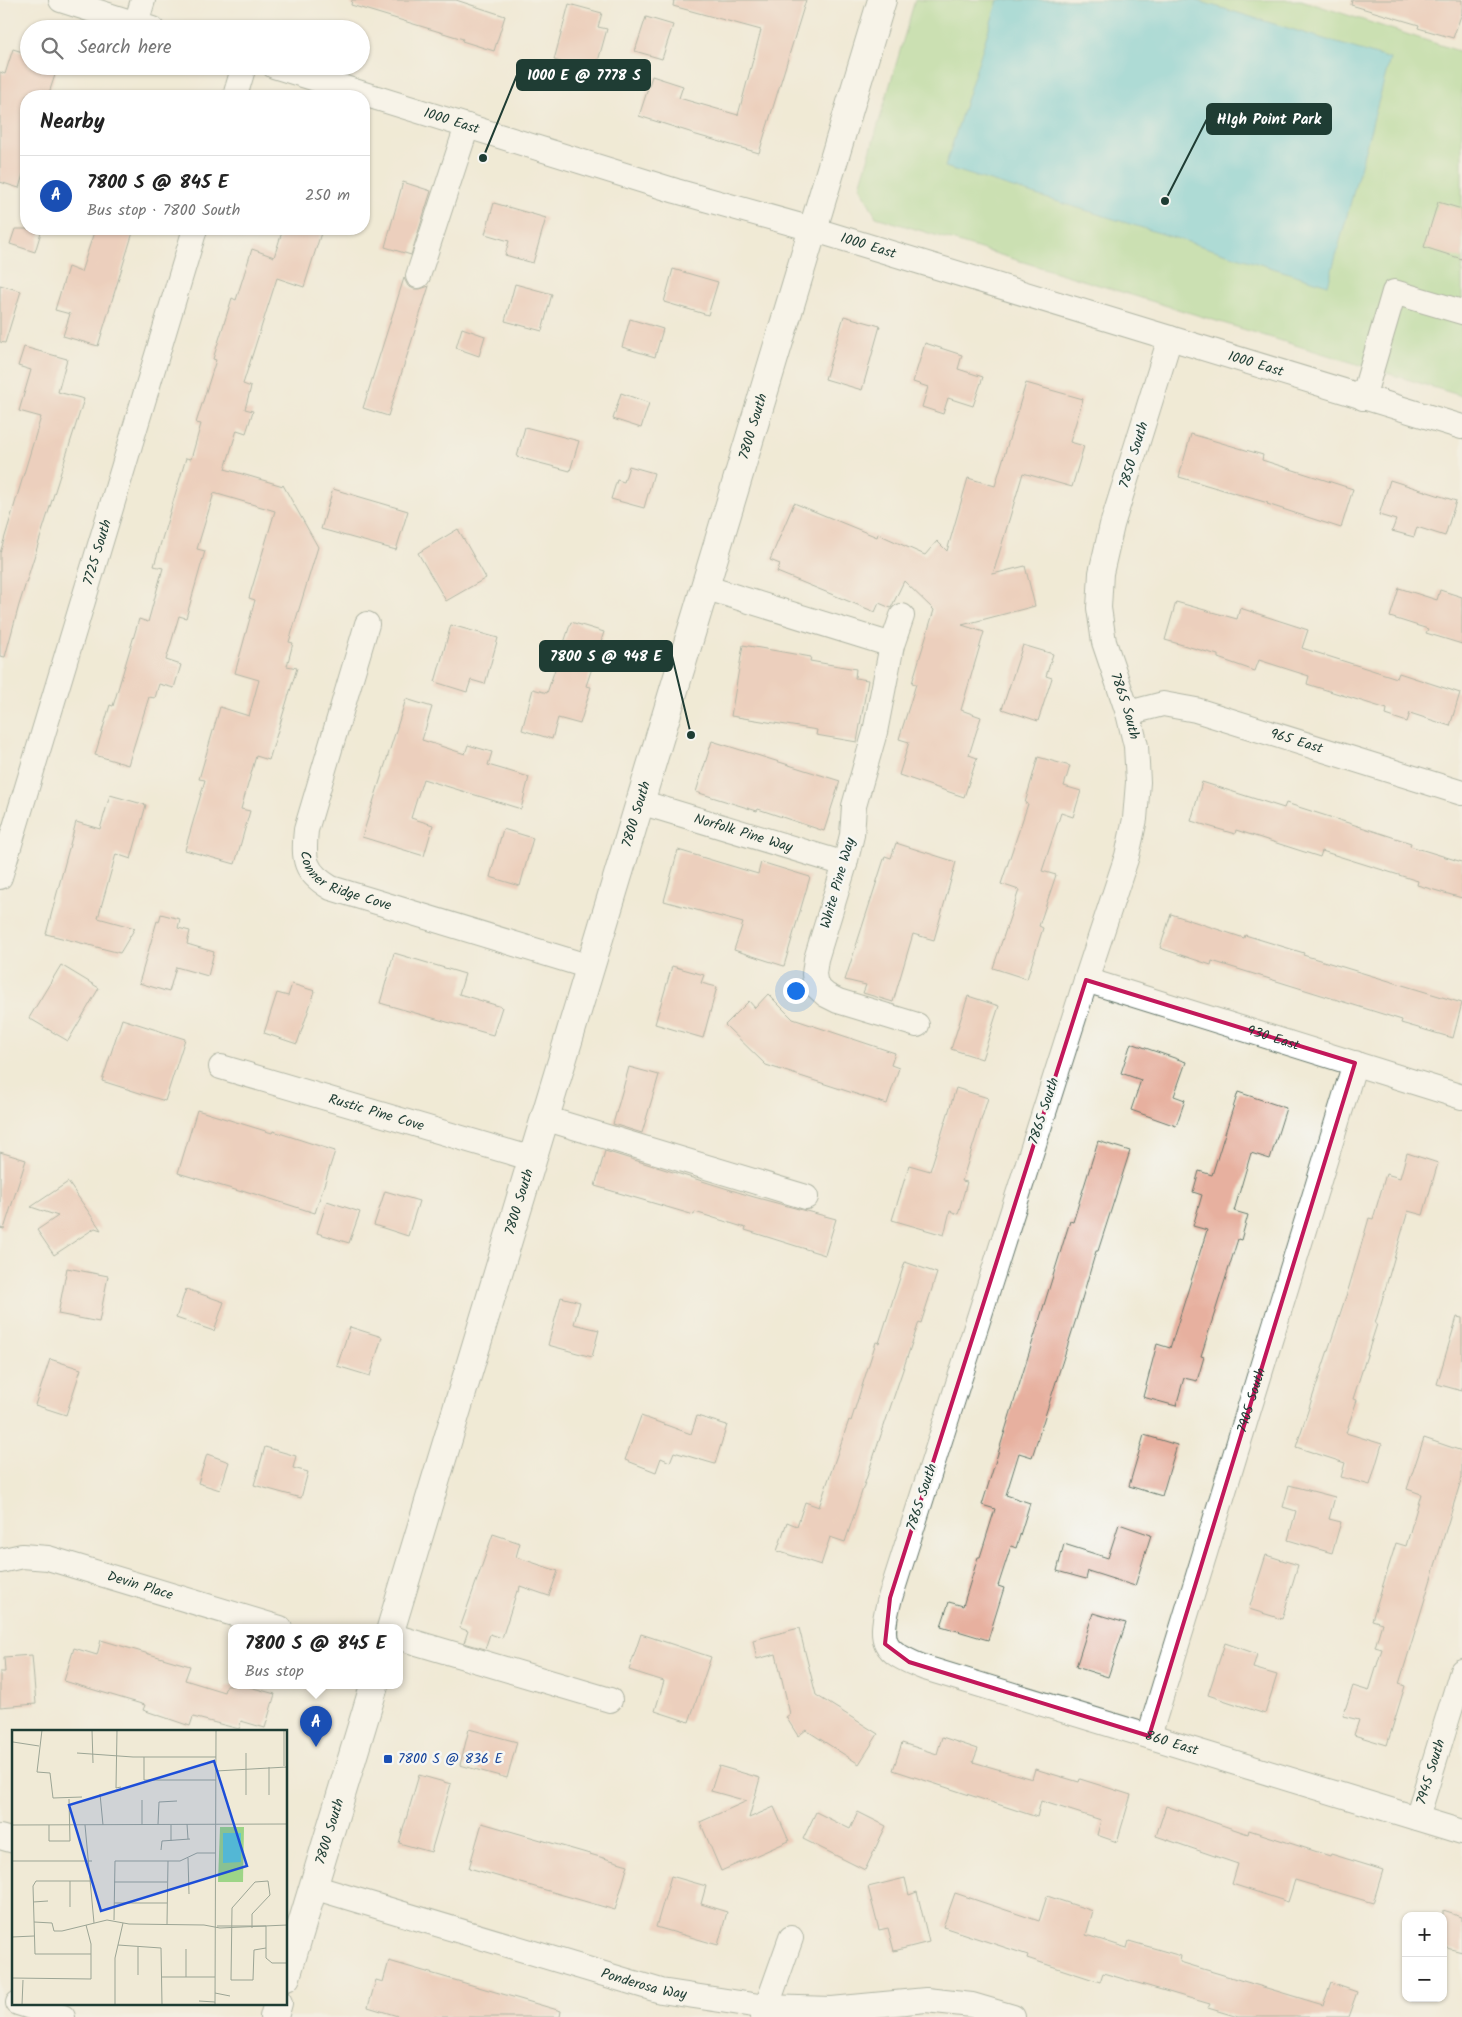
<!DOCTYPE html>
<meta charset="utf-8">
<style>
:root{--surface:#fff;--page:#f6f6f6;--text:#222;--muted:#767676;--line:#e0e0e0;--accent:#1f6fb2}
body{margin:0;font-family:Kalam,sans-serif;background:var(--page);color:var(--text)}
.controls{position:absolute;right:15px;bottom:15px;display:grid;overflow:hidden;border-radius:10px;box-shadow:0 1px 4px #0004}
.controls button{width:45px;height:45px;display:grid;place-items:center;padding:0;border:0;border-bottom:1px solid var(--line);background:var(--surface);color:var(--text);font:25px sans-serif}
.you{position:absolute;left:795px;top:990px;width:18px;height:18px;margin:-12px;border:4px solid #fff;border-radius:50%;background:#1a73e8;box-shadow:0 0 0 8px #1a73e833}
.badge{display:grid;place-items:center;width:32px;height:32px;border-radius:50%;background:var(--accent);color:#fff;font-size:16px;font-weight:700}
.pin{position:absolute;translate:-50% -41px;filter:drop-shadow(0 1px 2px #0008)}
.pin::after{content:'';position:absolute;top:26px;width:18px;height:15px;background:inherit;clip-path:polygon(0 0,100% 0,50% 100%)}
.popup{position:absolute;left:228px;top:1624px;width:175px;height:65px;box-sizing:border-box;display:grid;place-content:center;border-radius:10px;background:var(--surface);filter:drop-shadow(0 1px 4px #0005);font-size:16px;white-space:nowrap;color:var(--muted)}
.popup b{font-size:19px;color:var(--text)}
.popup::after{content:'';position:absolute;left:50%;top:100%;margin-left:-10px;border:10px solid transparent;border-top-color:var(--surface)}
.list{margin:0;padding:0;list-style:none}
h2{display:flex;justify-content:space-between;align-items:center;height:65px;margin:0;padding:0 20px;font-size:21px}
h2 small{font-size:16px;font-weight:400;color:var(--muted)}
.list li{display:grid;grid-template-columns:32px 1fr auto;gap:15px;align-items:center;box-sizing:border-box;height:80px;padding:0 20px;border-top:1px solid var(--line)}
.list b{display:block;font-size:19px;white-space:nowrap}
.list p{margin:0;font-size:16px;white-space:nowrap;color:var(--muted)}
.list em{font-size:16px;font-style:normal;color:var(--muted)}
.icon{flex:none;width:28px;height:28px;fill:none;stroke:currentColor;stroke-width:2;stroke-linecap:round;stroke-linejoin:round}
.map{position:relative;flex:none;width:1462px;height:2017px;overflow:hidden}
.search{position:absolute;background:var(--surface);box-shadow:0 1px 4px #0004;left:20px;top:20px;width:350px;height:55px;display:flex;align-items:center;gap:12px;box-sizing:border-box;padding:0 18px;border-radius:28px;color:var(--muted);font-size:19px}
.panel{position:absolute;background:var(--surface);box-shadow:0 1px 4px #0004;left:20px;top:90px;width:350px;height:145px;border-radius:20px}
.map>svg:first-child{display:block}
</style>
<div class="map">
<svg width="1462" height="2017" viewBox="0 0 1462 2017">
<rect width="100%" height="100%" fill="#f6f6f2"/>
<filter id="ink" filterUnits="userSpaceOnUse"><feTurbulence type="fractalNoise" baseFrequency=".02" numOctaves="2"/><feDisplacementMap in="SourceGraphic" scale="10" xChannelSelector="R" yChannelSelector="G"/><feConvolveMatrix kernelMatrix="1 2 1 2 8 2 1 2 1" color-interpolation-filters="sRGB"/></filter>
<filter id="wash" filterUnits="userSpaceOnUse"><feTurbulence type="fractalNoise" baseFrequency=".0096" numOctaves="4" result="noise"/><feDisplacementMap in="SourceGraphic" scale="20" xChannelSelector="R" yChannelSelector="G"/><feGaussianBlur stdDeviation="1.12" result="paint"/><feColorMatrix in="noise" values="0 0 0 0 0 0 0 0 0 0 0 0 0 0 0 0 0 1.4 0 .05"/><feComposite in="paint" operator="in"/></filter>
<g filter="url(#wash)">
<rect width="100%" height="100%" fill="#f0ead6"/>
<polygon fill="#9dd587" stroke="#5e895e" points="915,0 1301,0 1462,52 1462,396 876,217 860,186"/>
<polygon fill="#5dc9d5" stroke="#3e8384" points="998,0 1195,0 1390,59 1328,285 945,167"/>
<g id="blocks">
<g fill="#e7b09f">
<polygon points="352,0 456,0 505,16 494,51 462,41 463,39 351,5"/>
<polygon points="674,0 806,0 759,153 693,134 693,133 639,116 652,76 683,86 679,98 738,115 761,30 673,6"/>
<polygon points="1352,0 1462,0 1462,13 1453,38 1418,28 1419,25 1351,5"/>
<polygon points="569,4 602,13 598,27 607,29 595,72 554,60"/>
<polygon points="646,17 673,25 662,59 635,51"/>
<polygon points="13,49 29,54 29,66 58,66 48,96 26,96 26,164 19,188 0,182 0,72 5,74"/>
<polygon points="403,182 431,191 411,255 385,247"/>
<polygon points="1438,202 1462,209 1462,259 1424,247"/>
<polygon points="494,203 546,218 533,263 505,255 509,241 485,234"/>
<polygon points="15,229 42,229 35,252 10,244"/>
<polygon points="95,229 134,229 98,346 63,336 70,314 55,310 68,267 81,272"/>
<polygon points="283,229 309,229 321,233 304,287 277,278 243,384 251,387 245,409 253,411 246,433 237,430 225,469 283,486 283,485 318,547 289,642 293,643 287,666 297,668 269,760 256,756 241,809 250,811 235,864 185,850 205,780 199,779 220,707 249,716 259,680 235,673 255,600 249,598 275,511 214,493 197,549 205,551 186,618 179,616 166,660 181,665 174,688 159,684 155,698 149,697 128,765 95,755 110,705 113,706 139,619 148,622 163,568 154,566 186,458 191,459 201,424 196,423 216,360 213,359 232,298 236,300 252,249 274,257"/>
<polygon points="673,269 718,282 708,315 664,302"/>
<polygon points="404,278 408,286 414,289 420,289 429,286 388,416 363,408"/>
<polygon points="515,284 552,294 542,331 505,321"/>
<polygon points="0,285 21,291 5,343 0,342"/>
<polygon points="844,316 880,326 862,390 825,379"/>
<polygon points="630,319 663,329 655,357 622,347"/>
<polygon points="462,328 485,336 479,356 456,348"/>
<polygon points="925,343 962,355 958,369 983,377 973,406 948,398 943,414 922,407 928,387 913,382"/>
<polygon points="24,347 67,359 58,392 84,399 19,605 5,657 0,656 0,553 41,417 19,411 31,370 18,366"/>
<polygon points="1026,383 1083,399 1070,442 1084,446 1072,487 1023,473 993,574 1025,566 1035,606 962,625 984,632 961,710 981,717 969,755 977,758 964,797 899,775 909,742 899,739 916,684 912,683 934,610 904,581 891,608 879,603 875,612 777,572 780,564 770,560 794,503 877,537 878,534 925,555 937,541 947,551 968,478 995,486"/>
<polygon points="621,393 649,403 641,428 613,419"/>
<polygon points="525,427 579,441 570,471 517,457"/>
<polygon points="1191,434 1263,455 1262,460 1353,489 1341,528 1267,504 1268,503 1179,477"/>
<polygon points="629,466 654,473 644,508 611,499 617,480 624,482"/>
<polygon points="1390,480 1456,501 1445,536 1417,527 1414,537 1392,531 1396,520 1379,515"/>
<polygon points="333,489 408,511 396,550 321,529"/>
<polygon points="458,529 486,578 446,601 418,553"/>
<polygon points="1399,588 1437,600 1440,590 1462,597 1462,644 1426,633 1428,629 1390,617"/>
<polygon points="1176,602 1237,619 1240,608 1308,630 1302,648 1397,678 1399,673 1460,693 1450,726 1410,713 1407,722 1386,715 1387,709 1307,684 1309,676 1259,660 1255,671 1218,658 1218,655 1165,640"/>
<polygon points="571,622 604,632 586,686 591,687 580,724 558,718 552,739 522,730 533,689 547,693"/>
<polygon points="451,625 498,638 485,684 471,680 467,692 435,682"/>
<polygon points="743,645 811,657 810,661 856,669 855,678 868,680 857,742 816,735 817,730 731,716"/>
<polygon points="1023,645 1053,654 1046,676 1052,678 1038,721 1002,709"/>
<polygon points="406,699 432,707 422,740 465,754 468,745 492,752 488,765 529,777 521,809 423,779 411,818 433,825 424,856 362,837"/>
<polygon points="712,741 840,781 824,831 758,809 757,811 696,792"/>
<polygon points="1038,757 1070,766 1064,786 1081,791 1073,817 1061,813 1042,871 1056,875 1039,926 1043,928 1027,979 993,968 1019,890 1001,884 1028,804 1025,803"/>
<polygon points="1202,782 1284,808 1286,803 1411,843 1410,846 1462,862 1462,898 1417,885 1418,881 1322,851 1320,857 1236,830 1235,834 1191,821"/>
<polygon points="110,795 146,805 131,859 116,854 98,918 135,928 120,953 46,934 76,822 100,829"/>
<polygon points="503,829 533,838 520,886 490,877"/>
<polygon points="896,843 956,862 934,940 913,934 893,1002 863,993 866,985 845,980 885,856 891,858"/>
<polygon points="678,850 758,874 761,862 810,877 784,966 734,950 743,923 664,901"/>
<polygon points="161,914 180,919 178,928 190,931 187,944 214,952 208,976 176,967 169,992 139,983 157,921 159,922"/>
<polygon points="1171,914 1244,938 1245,935 1304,953 1303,955 1462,1003 1453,1038 1401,1023 1402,1020 1212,961 1211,965 1160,948"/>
<polygon points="394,953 465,974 459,994 502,1007 493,1035 380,1003"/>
<polygon points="61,965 99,988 68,1041 29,1018"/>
<polygon points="672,966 704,975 701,983 717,987 703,1038 655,1024"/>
<polygon points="292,984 315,991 297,1044 264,1033 277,993 288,996"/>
<polygon points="768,994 793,1019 895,1053 891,1065 899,1068 887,1104 766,1065 725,1025 749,1001 755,1008"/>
<polygon points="968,996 999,1006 982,1059 951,1049"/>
<polygon points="122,1019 185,1039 165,1101 102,1081"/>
<polygon points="1131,1043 1186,1062 1174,1096 1185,1100 1176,1126 1131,1110 1141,1080 1121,1073"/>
<polygon points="629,1067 659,1075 642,1133 613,1124"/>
<polygon points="956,1088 988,1098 962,1181 967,1182 958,1214 950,1211 944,1235 892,1220 909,1165 930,1171"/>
<polygon points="1238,1092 1286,1108 1270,1159 1251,1153 1234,1211 1248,1215 1241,1240 1238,1239 1201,1356 1204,1357 1197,1381 1184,1378 1176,1406 1143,1397 1157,1344 1170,1348 1207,1230 1193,1226 1202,1195 1193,1192 1199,1171 1212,1175"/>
<polygon points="197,1110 272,1133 273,1131 335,1151 315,1213 242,1190 242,1192 178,1173"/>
<polygon points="1098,1141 1130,1151 1098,1251 1096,1251 1077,1316 1032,1457 1019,1453 1006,1495 1030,1503 1016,1548 1011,1546 998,1586 1004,1588 988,1640 941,1626 949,1602 963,1606 978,1557 980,1557 995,1509 982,1505 1070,1221 1073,1222"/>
<polygon points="605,1151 754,1197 836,1219 825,1255 745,1230 746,1228 695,1212 694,1215 595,1186"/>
<polygon points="0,1152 26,1160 4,1229 0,1228"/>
<polygon points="1407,1153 1438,1163 1423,1215 1408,1211 1375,1324 1377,1324 1353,1399 1357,1400 1346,1433 1382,1444 1370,1485 1341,1477 1345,1463 1296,1447 1349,1287 1369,1218 1373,1219 1386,1174 1400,1178"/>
<polygon points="68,1182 101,1230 95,1228 54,1255 37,1230 58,1216 31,1207"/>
<polygon points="385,1191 419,1201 408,1236 374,1225"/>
<polygon points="327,1201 360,1212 349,1243 317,1233"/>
<polygon points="905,1262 937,1273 921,1323 919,1322 845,1542 830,1537 821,1565 777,1551 787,1522 797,1526 805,1502 819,1507 849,1420 851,1421 876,1342 879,1343"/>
<polygon points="67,1268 108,1276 99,1322 58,1314"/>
<polygon points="186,1289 224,1302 214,1331 176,1318"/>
<polygon points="561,1297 580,1302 574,1324 599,1330 592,1357 548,1345"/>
<polygon points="1457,1317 1462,1318 1462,1391 1437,1384"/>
<polygon points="350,1327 382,1337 370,1376 337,1366"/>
<polygon points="50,1359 81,1369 66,1415 35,1405"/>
<polygon points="641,1416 691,1434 697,1416 727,1425 715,1464 674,1452 670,1462 661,1458 656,1472 625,1460"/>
<polygon points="1144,1435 1177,1445 1162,1496 1129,1486"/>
<polygon points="1424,1438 1462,1451 1462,1477 1399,1684 1405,1686 1387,1745 1354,1735 1359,1720 1343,1716 1353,1686 1369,1691 1382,1649 1375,1647 1382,1623 1372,1620 1396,1543 1406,1546 1421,1494 1407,1489"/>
<polygon points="265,1447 296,1456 293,1468 308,1472 301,1498 254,1485"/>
<polygon points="207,1454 229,1462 220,1490 198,1483"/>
<polygon points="1289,1485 1335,1497 1329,1519 1341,1522 1332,1553 1288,1540 1296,1511 1283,1507"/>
<polygon points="1119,1524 1151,1535 1135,1586 1088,1571 1086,1579 1057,1571 1064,1544 1108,1558"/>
<polygon points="493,1534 520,1543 516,1557 558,1571 549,1596 520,1586 519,1592 517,1591 502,1638 490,1634 485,1649 464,1643 468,1631 460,1628"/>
<polygon points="1266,1555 1298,1565 1282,1619 1249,1609"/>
<polygon points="1093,1613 1126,1623 1108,1677 1076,1667"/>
<polygon points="799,1628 816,1695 878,1734 859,1764 806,1730 798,1736 786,1717 790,1714 776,1654 757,1659 753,1640"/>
<polygon points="641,1634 711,1657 689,1722 655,1711 664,1681 629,1670"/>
<polygon points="101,1640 190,1666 185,1680 224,1692 226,1686 246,1686 275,1694 265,1728 241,1721 239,1729 193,1717 190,1726 143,1710 145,1705 64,1681 74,1648 97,1655"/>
<polygon points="1225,1643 1257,1654 1253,1668 1277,1675 1265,1714 1208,1695"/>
<polygon points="32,1655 36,1704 0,1707 0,1672 5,1672 4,1657"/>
<polygon points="469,1729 517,1742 507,1778 460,1765"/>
<polygon points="942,1737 978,1749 973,1762 1032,1779 1035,1769 1079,1782 1080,1779 1131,1795 1117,1842 1097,1835 1101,1820 1041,1801 1037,1817 893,1770 902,1743 937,1754"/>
<polygon points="719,1766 760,1778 749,1818 774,1807 789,1841 721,1871 700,1822 747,1801 711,1791"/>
<polygon points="419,1775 451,1784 431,1852 399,1843"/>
<polygon points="1166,1806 1248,1834 1249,1830 1330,1856 1331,1854 1383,1870 1373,1903 1295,1880 1288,1902 1232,1884 1238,1864 1156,1836"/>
<polygon points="816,1812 850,1829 858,1812 886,1826 865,1870 803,1839"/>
<polygon points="482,1823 628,1865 615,1910 469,1868"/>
<polygon points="671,1876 706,1886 701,1904 727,1912 718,1945 656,1927"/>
<polygon points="905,1878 909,1895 917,1892 929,1942 894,1951 888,1928 879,1930 868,1887"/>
<polygon points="955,1893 1039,1921 1047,1896 1093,1911 1086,1935 1127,1948 1129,1941 1181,1956 1180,1962 1323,2005 1331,1983 1357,1992 1348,2017 1238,2017 1208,2008 1210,2004 1103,1973 1100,1982 1027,1958 1028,1955 943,1927"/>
<polygon points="1443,1911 1462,1917 1462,1952 1443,1947"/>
<polygon points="389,1961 561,2011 560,2017 401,2017 368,2007 376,1980 383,1982"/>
</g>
</g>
</g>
<g filter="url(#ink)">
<use href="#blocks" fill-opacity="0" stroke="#687a6d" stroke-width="1"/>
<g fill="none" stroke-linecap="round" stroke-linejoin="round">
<defs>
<g id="minor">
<polyline points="61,0 152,29"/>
<polyline points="136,24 143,0"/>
<path id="s1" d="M274 66 676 191 812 229 1462 427"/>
<polyline points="235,96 244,66"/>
<polyline points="418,276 467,126"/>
<path id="s2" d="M1170 338 1112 525 1101 573 1099 608 1104 642 1128 713 1136 746 1138 782 1135 819 1127 856 1086 980 890 1598C878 1643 881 1651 925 1668L1462 1832"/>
<polyline points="1363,398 1394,292 1462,312"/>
<polyline points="704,587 892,645"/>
<polyline points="902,616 892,645 875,732 854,806 852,835 845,864 816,959 814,974 816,986 826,995 838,1001 917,1025"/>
<path id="s3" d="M367 624 306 830C303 860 304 872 331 888L590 967"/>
<path id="s4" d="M1128 713 1163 704 1196 710 1462 793"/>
<path id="s5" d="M640 802 845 864"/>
<path id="s6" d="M0 877 195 229"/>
<path id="s7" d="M1086 980 1462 1097"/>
<path id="s8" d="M221 1067 533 1159"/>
<polyline points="544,1118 806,1197"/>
<path id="s9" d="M0 1561 22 1556 48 1558 280 1628"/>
<polyline points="400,1638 610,1700"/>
<path id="s10" d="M1149 1736 1355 1063"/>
<path id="s11" d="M1417 1818 1462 1671"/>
<polyline points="0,1837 14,1841"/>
<path id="s12" d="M313 1887 661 1991 766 2007 832 2009 926 2000 972 2005 1013 2017"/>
<polyline points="18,2003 63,2017"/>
<polyline points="763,2017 791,1938"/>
</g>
<g id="major">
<path id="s13" d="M391 1628 882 0"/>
<path id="s14" d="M286 1977 374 1686"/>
<polyline points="274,2017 278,2003"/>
</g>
</defs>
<use href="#minor" stroke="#687a6d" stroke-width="26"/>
<use href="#major" stroke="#687a6d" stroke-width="30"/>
<use href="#minor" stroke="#fff" stroke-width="24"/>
<use href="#major" stroke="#fff" stroke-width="28"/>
</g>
</g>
<path d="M0 0H1462V2017H0ZM1086 980 1355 1063 1149 1736 909 1662 885 1644 890 1598Z" fill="#f0ead6" fill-opacity=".55" fill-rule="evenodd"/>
<path fill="none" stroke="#c2185b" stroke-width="4" stroke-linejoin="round" d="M1086 980 1355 1063 1149 1736 909 1662 885 1644 890 1598Z"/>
<rect fill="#1a4fb4" stroke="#f6f6f2" stroke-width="2" x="383" y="1754" width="10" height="10" rx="2.5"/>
<g text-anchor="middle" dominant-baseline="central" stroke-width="5" stroke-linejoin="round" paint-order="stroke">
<g font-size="14" fill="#1f3d34" stroke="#f6f6f2">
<text stroke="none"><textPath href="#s1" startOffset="186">1000 East</textPath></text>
<text stroke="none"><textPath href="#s1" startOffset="621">1000 East</textPath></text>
<text stroke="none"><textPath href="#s1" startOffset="1026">1000 East</textPath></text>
<text stroke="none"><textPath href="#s13" startOffset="1255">7800 South</textPath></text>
<text transform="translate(1134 455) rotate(-73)">7850 South</text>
<text stroke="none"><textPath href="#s6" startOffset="339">7725 South</textPath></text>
<text stroke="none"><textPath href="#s2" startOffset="382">7865 South</textPath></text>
<text stroke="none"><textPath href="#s4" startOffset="175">965 East</textPath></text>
<text stroke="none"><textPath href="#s13" startOffset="850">7800 South</textPath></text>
<text stroke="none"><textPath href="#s5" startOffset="108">Norfolk Pine Way</textPath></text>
<text stroke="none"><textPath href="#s3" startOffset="291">Conner Ridge Cove</textPath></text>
<text transform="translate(838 883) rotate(-74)">White Pine Way</text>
<text stroke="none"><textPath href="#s7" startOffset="196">930 East</textPath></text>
<text transform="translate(1044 1111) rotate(-72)">7865 South</text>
<text stroke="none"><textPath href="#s8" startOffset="162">Rustic Pine Cove</textPath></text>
<text stroke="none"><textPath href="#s13" startOffset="445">7800 South</textPath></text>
<text stroke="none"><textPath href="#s10" startOffset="351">7905 South</textPath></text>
<text transform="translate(922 1497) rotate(-72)">7865 South</text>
<text stroke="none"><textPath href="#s9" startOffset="145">Devin Place</textPath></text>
<text stroke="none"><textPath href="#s2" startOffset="1664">860 East</textPath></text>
<text stroke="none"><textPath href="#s11" startOffset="48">7945 South</textPath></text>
<text stroke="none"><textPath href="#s14" startOffset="152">7800 South</textPath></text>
<text stroke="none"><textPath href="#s12" startOffset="345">Ponderosa Way</textPath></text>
</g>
<g font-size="14" fill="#164399" stroke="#f6f6f2" text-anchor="start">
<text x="398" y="1759">7800 S @ 836 E</text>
</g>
</g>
<g transform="translate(12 1730)">
<rect width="275" height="275" fill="#f0ead6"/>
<path d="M208 97H232L231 152H206Z" fill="#9dd587"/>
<path d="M211 103H229V132L211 133Z" fill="#5dc9d5"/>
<path fill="none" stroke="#9ca595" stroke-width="1" d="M30 0 25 42 38 43 41 68 70 67M80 0 81 33M105 0 104 58 109 57M1 12 27 16M65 23 121 27H204M234 23V65M132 27V50H204M272 36V0M257 37V65M204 41 275 37M88 64 91 95M130 70V95M146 94 147 72 165 71M175 94 176 109M0 95 275 94M37 95V111H58L57 69M73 95 82 193M159 95V111M149 120 150 111 178 109M176 128 177 164M0 131H80M102 152H155M21 172 36 171M102 173H155M58 177V151M102 190 103 131H168L185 123H204M22 192 40 193 42 201H50L95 190 117 194 192 195 208 198 275 195M155 194 156 131M205 196H254M254 196V228L260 233H275M240 198V184L258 165 256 151 243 152 220 178 219 250H241L242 220 254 218M0 207 22 206M106 215 149 218 150 275M126 217V245M79 224H23L21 156 24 151H79M150 247H203M174 247V219M0 248 79 249V214L74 195M203 263 218 266M187 271 203 272M10 275 11 250M103 275V228L111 193M203 275 204 0"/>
<path fill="#1d4ed8" fill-opacity="0.15" stroke="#1d4ed8" stroke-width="2.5" d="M202 31 235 136 89 181 57 75Z"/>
<rect width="275" height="275" fill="none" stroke="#1f3d34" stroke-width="2.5"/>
</g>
<path fill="none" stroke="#1f3d34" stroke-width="2" d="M483 158L517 75M1165 201L1207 119M691 735L672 656"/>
<g fill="#1f3d34" stroke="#f6f6f2" stroke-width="2">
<circle cx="483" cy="158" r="5"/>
<circle cx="1165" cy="201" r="5"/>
<circle cx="691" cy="735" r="5"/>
</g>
<g fill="#1f3d34" stroke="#1f3d34" stroke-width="2">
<rect x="517" y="60" width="133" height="30" rx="5"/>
<rect x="1207" y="104" width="124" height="30" rx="5"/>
<rect x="540" y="641" width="132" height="30" rx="5"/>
</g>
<g font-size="15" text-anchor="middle" font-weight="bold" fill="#fff">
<text x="584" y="80">1000 E @ 7778 S</text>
<text x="1269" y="124">HIgh Point Park</text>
<text x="606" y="661">7800 S @ 948 E</text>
</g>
</svg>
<div class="controls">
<button>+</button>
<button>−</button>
</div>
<div class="you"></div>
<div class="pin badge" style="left:316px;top:1747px;background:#1a4fb4">A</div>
<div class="popup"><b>7800 S @ 845 E</b>Bus stop</div>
<div class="search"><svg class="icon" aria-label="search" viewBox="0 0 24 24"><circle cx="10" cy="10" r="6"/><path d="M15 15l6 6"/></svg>Search here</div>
<section class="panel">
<h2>Nearby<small></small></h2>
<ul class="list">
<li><span class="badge" style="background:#1a4fb4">A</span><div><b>7800 S @ 845 E</b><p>Bus stop · 7800 South</p></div><em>250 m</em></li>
</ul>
</section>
</div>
